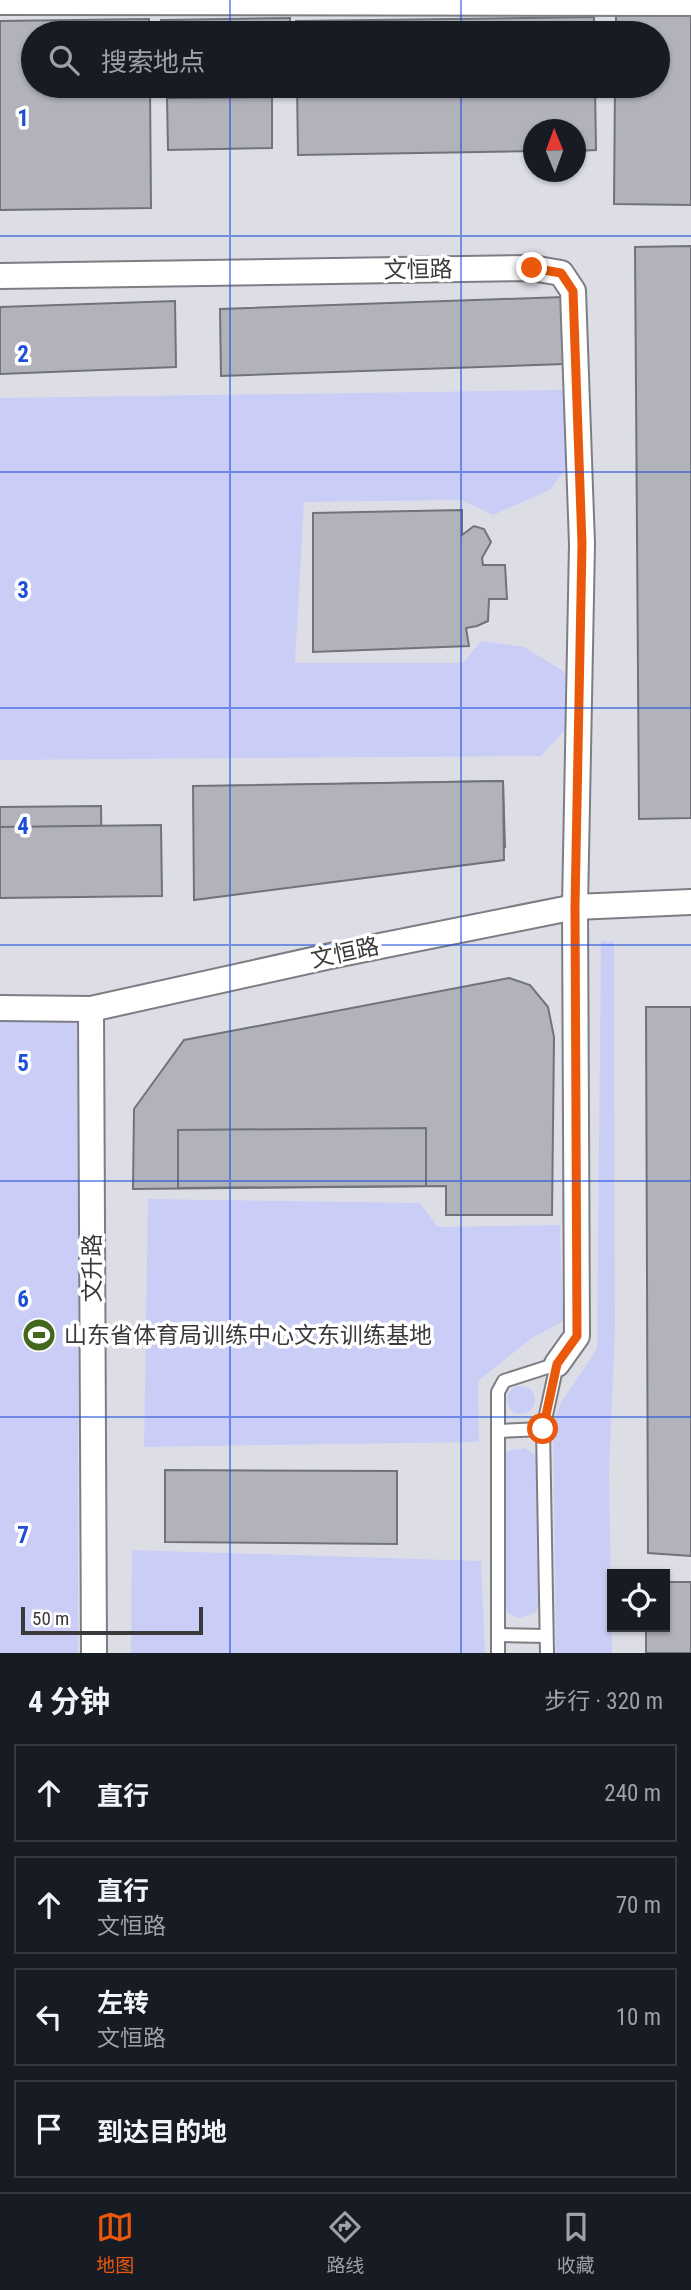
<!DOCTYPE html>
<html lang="zh">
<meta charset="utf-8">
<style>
:root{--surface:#171b24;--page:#20242c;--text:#f1f3f6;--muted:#9ea1a6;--line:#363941;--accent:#ea580c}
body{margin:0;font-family:"Roboto Condensed","Noto Sans SC",sans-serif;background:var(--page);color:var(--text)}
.controls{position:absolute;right:21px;bottom:21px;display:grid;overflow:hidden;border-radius:0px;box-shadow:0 2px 5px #0004}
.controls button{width:63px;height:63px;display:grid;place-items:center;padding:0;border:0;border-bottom:2px solid var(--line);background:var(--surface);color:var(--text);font:35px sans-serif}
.compass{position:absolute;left:523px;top:119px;width:63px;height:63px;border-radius:50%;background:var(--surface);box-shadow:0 2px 5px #0004;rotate:359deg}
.scale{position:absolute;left:21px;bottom:18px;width:182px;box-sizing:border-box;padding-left:7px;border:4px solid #3a3a3d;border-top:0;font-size:19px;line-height:24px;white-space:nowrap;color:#3a3a3d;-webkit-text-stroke:5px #fff;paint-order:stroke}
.stop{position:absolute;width:21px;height:21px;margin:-16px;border:5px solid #ea580c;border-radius:50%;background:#fff}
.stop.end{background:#ea580c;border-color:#fff;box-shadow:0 2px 7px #0008}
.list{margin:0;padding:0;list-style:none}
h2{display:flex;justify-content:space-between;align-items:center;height:91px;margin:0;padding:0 28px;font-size:30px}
h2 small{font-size:23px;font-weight:400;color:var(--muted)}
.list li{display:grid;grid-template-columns:46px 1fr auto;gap:21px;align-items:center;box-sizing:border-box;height:98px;margin:0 14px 14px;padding:0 14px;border:2px solid var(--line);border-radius:0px}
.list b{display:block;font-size:26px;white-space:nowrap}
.list p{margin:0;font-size:23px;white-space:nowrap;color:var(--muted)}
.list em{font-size:23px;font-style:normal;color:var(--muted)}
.icon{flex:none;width:38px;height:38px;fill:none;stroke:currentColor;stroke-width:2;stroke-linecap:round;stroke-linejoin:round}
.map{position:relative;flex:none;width:691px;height:1653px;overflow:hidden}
.search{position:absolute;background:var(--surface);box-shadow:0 2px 5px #0004;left:21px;right:21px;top:21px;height:77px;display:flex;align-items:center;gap:18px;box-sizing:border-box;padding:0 24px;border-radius:38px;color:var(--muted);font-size:26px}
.sheet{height:539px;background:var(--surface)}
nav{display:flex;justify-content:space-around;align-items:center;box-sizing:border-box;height:98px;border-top:2px solid var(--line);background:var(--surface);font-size:19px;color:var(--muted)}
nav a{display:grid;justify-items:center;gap:4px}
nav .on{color:var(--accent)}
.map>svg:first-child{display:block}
</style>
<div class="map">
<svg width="691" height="1653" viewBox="0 0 691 1653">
<rect width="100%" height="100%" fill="#dddee5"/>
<g fill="#cacef7">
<polygon points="563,390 568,466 550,490 493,515 461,500 304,502 295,663 462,663 482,641 524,647 573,677 574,720 541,756 0,760 0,398"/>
<polygon points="601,941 614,942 615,1329 609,1473 612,1653 556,1653 553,1424 562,1401 597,1349"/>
<polygon points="78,1016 78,1653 0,1653 0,1017"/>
<polygon points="148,1199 420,1203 438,1227 560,1225 563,1321 532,1338 478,1381 479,1442 144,1447"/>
<circle cx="521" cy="1400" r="14"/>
<polygon points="525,1448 535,1455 536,1461 540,1604 535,1613 519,1618 508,1613 503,1599 502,1458 508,1451"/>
<polygon points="132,1550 481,1561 485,1653 131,1653"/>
</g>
<g fill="#b1b2ba" stroke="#72737a" stroke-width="2">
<polygon points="616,11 691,11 691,205 614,204 615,86 658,86 658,33 616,33"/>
<polygon points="594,17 594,33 296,33 296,21"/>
<polygon points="290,18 290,33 161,33 161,20"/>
<polygon points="149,19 149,33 33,33 33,86 150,86 151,208 0,210 0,21"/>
<polygon points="297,86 595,86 596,150 576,151 576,130 534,130 534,151 298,155"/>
<polygon points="272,97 272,148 168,150 167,98"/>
<polygon points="691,246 691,818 639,819 635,247"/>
<polygon points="563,297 564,364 221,376 220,309"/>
<polygon points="175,301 176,367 0,374 0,307"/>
<polygon points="462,510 462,535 474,526 484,529 491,542 482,558 483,565 505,565 507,599 489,599 488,621 477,626 466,628 469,646 313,652 313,513"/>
<polygon points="503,781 505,847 234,852 233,786"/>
<polygon points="503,781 504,860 194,900 193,786"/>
<polygon points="101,806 102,873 0,874 0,807"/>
<polygon points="161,825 162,896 0,898 0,827"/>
<polygon points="509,978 530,985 548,1007 554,1037 552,1215 446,1215 446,1186 133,1189 134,1109 184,1040"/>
<polygon points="646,1007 691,1007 691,1556 648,1553"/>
<polygon points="426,1128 426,1186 178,1188 178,1130"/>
<polygon points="165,1470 397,1471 397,1544 165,1542"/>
<polygon points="665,1582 691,1582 691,1653 646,1653 646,1627 665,1627"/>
</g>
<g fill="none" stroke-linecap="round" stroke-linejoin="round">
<defs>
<g id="service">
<polyline points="498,1431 543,1429"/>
<polyline points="498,1635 546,1636"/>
<polyline points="498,1653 498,1392 504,1381 557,1364"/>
<polyline points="547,1653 543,1429 557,1364"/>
</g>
<g id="minor">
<polyline points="0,2 691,3"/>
<polyline points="0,276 532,268 561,273 573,291 582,544 575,907 577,1336 557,1364"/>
<polyline points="0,1008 91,1009 335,955 575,907 691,902"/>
<polyline points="91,1009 94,1653"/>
</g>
</defs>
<use href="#service" stroke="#7d7d84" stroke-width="16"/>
<use href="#minor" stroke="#7d7d84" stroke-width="28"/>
<use href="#service" stroke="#fff" stroke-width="12"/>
<use href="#minor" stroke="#fff" stroke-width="24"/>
</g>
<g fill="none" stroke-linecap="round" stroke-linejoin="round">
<polyline stroke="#ea580c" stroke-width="9" points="532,268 561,273 573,291 582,544 575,907 577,1336 557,1364 543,1429"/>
</g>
<path fill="none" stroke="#1d4ed8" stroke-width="2" stroke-opacity="0.55" d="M230 0V33M461 0V33M230 86V1653M461 86V1653M0 236H691M0 472H691M0 708H691M0 945H691M0 1181H691M0 1417H691"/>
<defs>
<symbol id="stadium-disc" viewBox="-11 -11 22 22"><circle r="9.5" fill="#44671e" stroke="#fff"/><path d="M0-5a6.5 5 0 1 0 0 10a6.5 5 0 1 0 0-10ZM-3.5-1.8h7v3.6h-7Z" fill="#fff"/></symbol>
</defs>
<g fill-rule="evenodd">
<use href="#stadium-disc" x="20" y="1316" width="38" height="38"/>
</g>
<g text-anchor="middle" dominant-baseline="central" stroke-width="7" stroke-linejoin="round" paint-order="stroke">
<g font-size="23" fill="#3a3a3d" stroke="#fff">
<text transform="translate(418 270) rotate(-1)">文恒路</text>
<text transform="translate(345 953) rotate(-12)">文恒路</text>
<text transform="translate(92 1268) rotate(-90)">文升路</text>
</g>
<g font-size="23" fill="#3a3a3d" stroke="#fff" text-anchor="start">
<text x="64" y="1335">山东省体育局训练中心文东训练基地</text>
</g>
</g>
<g font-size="23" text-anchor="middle" font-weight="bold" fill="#1d4ed8" stroke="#fff" stroke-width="7" stroke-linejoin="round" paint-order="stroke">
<text x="23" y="126">1</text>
<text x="23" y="362">2</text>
<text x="23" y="598">3</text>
<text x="23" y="834">4</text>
<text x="23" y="1071">5</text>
<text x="23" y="1307">6</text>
<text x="23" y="1543">7</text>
</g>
</svg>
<div class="controls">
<button><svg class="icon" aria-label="locate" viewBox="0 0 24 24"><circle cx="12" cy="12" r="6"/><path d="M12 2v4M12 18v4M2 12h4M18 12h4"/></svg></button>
</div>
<svg class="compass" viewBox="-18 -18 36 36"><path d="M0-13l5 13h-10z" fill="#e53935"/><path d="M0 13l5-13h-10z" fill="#9ea1a6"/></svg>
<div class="scale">50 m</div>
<div class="stop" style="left:543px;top:1429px"></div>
<div class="stop end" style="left:532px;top:268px"></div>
<div class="search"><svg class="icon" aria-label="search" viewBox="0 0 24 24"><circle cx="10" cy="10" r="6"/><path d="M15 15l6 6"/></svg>搜索地点</div>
</div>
<section class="sheet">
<h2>4 分钟<small>步行 · 320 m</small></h2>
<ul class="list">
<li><svg class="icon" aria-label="ahead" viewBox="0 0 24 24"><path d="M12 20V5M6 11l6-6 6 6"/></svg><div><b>直行</b></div><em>240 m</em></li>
<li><svg class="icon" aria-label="ahead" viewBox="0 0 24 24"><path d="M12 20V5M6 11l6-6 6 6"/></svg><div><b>直行</b><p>文恒路</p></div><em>70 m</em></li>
<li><svg class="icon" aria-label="left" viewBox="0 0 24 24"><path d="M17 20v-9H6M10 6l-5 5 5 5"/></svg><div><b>左转</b><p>文恒路</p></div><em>10 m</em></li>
<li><svg class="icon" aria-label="arrive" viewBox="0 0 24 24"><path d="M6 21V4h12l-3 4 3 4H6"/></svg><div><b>到达目的地</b></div></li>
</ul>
</section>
<nav>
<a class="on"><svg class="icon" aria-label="map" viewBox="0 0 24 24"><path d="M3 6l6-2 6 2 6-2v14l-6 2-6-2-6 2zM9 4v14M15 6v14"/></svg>地图</a>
<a><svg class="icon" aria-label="directions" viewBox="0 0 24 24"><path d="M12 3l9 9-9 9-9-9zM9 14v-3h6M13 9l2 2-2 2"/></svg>路线</a>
<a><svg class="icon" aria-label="saved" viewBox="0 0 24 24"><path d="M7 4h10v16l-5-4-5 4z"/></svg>收藏</a>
</nav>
